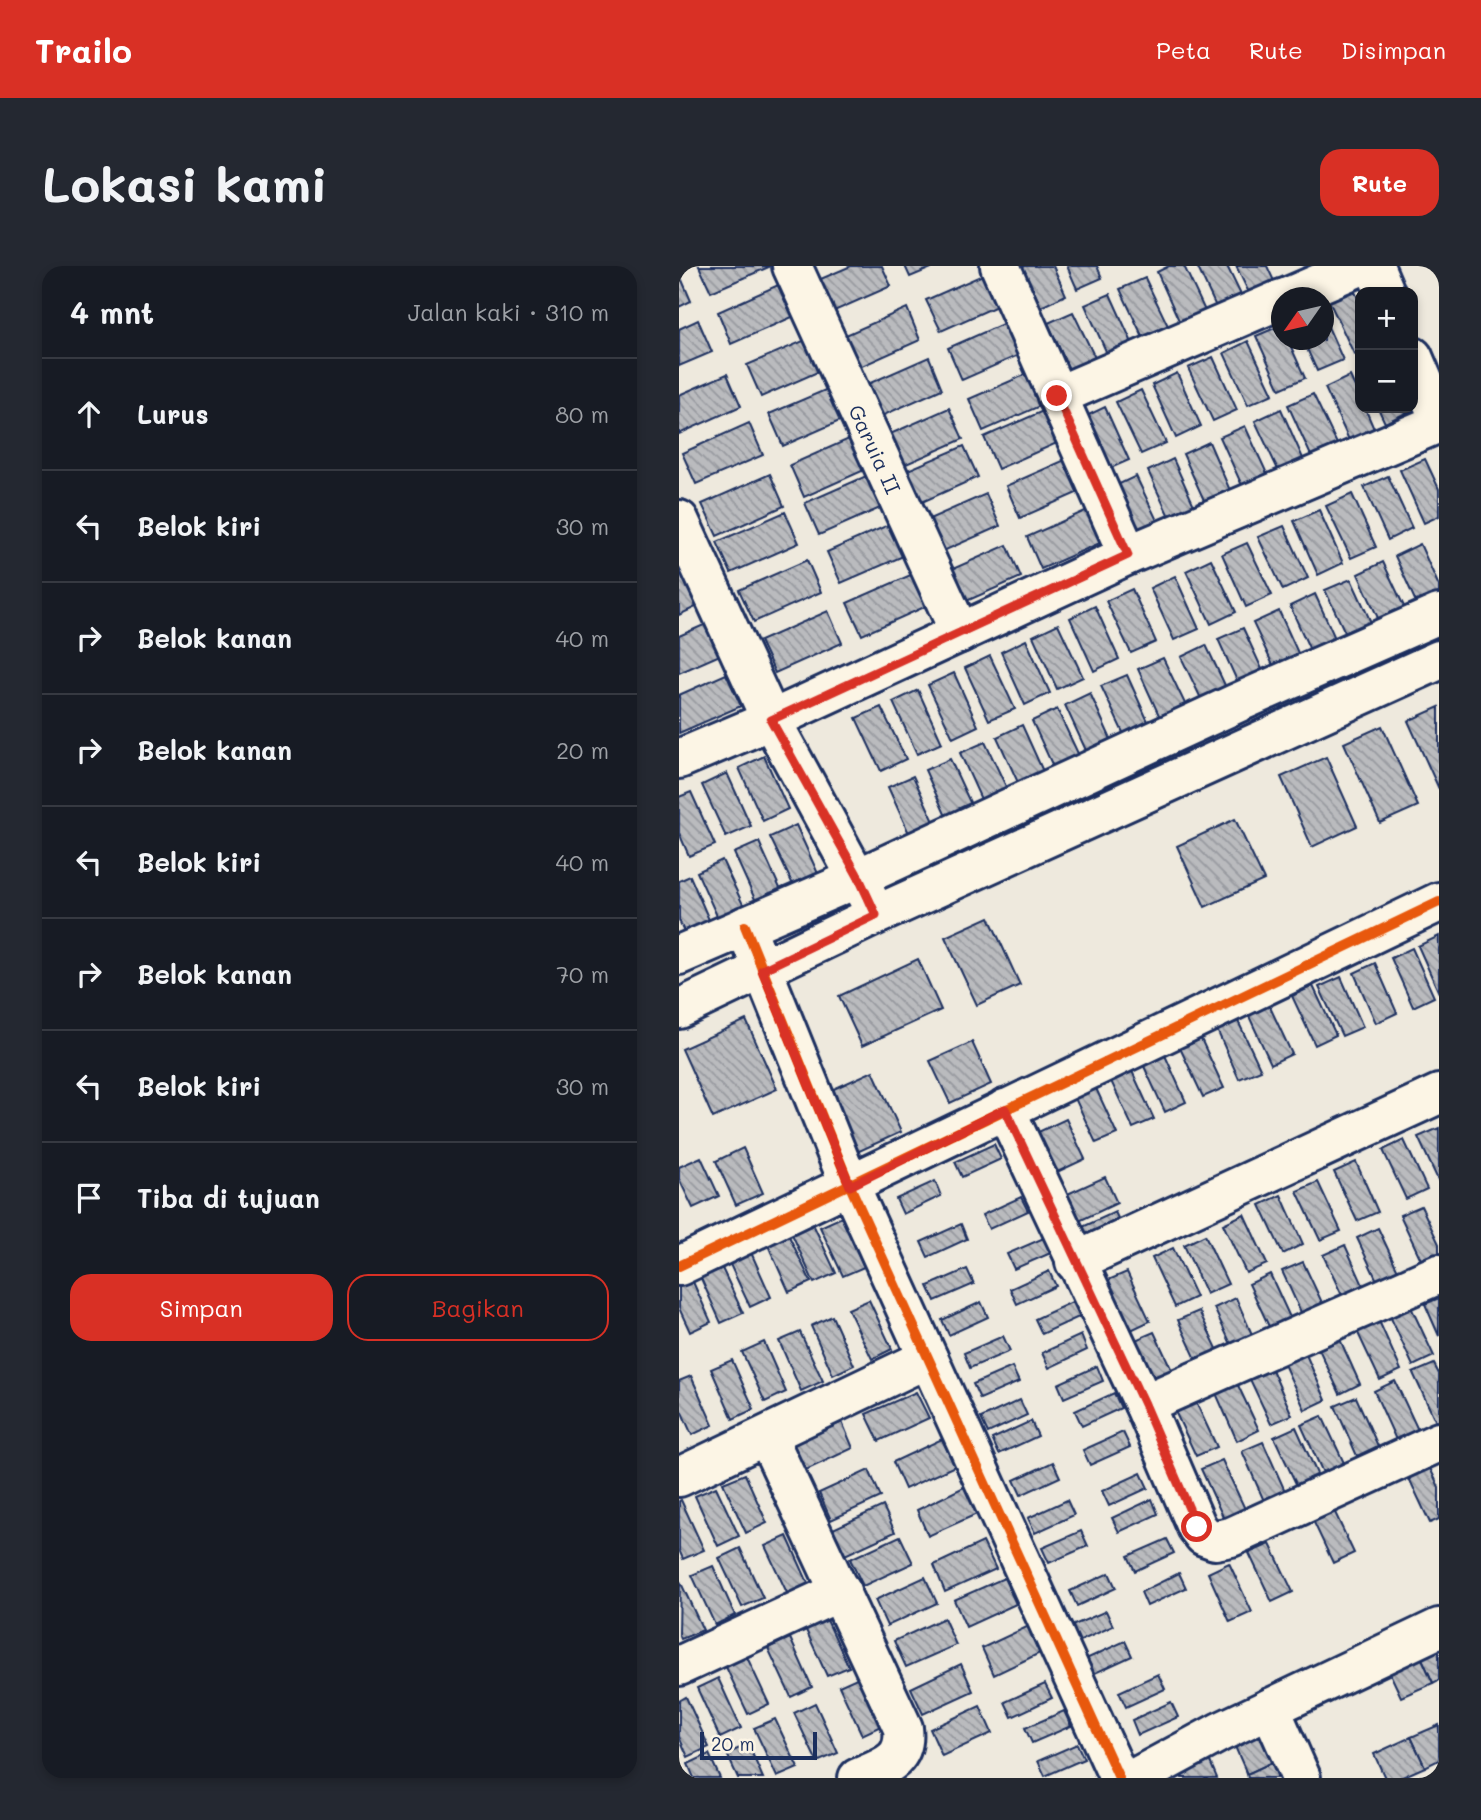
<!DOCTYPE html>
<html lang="id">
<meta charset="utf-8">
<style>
:root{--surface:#171b24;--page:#242831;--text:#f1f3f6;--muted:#9ea1a6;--line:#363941;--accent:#d93025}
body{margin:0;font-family:Mali,sans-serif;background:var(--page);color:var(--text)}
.controls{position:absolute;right:21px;top:21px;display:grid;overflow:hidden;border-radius:14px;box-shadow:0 4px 10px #0003}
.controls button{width:63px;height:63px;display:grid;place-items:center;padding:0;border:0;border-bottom:2px solid var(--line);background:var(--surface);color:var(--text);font:35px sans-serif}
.compass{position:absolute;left:592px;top:21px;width:63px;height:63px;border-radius:50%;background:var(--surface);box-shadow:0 4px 10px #0003;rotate:236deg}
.scale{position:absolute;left:21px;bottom:18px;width:117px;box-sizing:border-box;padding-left:7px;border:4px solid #1b2f5e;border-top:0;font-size:19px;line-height:24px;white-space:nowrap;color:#1b2f5e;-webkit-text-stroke:5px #fcf5e5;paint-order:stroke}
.stop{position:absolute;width:21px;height:21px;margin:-16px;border:5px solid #d93025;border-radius:50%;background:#fff}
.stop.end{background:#d93025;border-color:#fff;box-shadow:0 2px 7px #0008}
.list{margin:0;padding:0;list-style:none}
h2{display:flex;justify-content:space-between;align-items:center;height:91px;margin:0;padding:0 28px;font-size:30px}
h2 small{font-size:23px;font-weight:400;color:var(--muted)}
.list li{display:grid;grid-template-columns:46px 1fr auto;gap:21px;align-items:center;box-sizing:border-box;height:112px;padding:0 28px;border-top:2px solid var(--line)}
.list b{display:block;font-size:26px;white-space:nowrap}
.list em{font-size:23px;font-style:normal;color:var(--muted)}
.actions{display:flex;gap:14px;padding:21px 28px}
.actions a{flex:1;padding:16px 0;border:2px solid var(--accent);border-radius:21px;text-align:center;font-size:24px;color:var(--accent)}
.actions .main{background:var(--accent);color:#fff}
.icon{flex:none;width:38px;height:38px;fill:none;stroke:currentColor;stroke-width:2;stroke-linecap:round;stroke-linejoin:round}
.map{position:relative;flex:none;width:760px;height:1512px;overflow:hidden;border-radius:21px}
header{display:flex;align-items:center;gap:42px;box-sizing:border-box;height:98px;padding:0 35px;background:var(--accent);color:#fff}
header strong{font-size:33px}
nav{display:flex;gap:38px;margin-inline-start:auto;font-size:24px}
.intro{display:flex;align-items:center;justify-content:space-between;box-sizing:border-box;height:168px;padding:0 42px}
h1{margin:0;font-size:49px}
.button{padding:18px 32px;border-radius:21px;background:var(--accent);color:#fff;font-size:24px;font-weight:700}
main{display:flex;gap:42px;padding:0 42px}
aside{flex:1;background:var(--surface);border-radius:21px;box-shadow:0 4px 10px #0003}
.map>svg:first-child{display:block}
</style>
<header>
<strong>Trailo</strong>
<nav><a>Peta</a><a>Rute</a><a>Disimpan</a></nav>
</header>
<div class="intro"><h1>Lokasi kami</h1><a class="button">Rute</a></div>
<main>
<aside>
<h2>4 mnt<small>Jalan kaki · 310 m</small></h2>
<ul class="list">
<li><svg class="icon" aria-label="ahead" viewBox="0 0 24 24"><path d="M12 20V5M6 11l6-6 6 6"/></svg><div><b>Lurus</b></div><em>80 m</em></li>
<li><svg class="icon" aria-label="left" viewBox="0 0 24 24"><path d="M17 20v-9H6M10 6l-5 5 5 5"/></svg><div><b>Belok kiri</b></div><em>30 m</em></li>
<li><svg class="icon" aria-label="right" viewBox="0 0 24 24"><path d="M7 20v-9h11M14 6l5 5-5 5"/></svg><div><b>Belok kanan</b></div><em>40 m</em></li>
<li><svg class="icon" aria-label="right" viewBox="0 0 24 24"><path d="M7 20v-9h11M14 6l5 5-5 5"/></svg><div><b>Belok kanan</b></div><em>20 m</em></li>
<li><svg class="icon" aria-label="left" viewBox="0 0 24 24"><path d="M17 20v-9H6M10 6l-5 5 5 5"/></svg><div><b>Belok kiri</b></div><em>40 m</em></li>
<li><svg class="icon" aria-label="right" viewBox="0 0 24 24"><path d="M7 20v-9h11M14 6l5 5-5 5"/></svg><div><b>Belok kanan</b></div><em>70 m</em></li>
<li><svg class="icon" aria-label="left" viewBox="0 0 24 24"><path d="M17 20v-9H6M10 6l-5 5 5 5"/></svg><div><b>Belok kiri</b></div><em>30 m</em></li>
<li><svg class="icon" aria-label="arrive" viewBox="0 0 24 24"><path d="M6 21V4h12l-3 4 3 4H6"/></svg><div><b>Tiba di tujuan</b></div></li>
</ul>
<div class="actions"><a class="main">Simpan</a><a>Bagikan</a></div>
</aside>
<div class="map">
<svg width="760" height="1512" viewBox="0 0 760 1512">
<defs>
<pattern id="building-back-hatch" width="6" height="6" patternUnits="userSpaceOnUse" patternTransform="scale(1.75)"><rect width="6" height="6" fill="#babbbe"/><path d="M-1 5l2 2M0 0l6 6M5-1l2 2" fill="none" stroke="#96989e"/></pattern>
</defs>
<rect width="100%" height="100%" fill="#eee9dd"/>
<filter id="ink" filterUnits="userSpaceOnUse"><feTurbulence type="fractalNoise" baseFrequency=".0143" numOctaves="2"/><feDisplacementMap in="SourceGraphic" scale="14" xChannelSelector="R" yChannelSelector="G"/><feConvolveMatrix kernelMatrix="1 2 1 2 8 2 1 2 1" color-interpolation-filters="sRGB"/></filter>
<g filter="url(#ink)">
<g fill="url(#building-back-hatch)" stroke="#1b2f5e" stroke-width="2">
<polygon points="20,0 92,0 32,26"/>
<polygon points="172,0 203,0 212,20 144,50 130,18"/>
<polygon points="226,0 257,0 231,11"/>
<polygon points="343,0 374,0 387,29 362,41"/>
<polygon points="388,0 418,0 423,12 398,23"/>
<polygon points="490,0 505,0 527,47 502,59 478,6"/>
<polygon points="518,0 548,0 563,31 538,43"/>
<polygon points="557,0 588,0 595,15 570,27"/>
<polygon points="315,4 329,35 262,65 247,34"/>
<polygon points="0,7 12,35 0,41"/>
<polygon points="466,12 491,64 466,76 441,23"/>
<polygon points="106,16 120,48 52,78 39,46"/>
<polygon points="675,24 681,36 681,85 675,88 650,35"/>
<polygon points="431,28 455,81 430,92 406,39"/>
<polygon points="228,42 241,74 174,104 160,72"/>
<polygon points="394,46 419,98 393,110 369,57"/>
<polygon points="337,52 351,84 283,114 269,82"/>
<polygon points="645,52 664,94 638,105 624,74 645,74"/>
<polygon points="19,54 33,86 0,100 0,63"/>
<polygon points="603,59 603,74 609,74 626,112 601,123 577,70"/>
<polygon points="136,70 150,101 82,131 68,99"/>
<polygon points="569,75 594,128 569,139 545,87"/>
<polygon points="250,91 263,123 196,153 182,121"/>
<polygon points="534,91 558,144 534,155 509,102"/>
<polygon points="357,104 372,135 304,165 290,133"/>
<polygon points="498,107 522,160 497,172 473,119"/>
<polygon points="48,108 62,140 0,168 0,129"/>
<polygon points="671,110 681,132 681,142 686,142 695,163 670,174 646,122"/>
<polygon points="158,119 172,150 104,180 90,148"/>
<polygon points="462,124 487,177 462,188 437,136"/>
<polygon points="634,128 659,180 633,192 609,139"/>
<polygon points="373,141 387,173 319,203 305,171"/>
<polygon points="426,141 450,194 425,205 401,153"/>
<polygon points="270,142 284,173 216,203 202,172"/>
<polygon points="699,142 730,142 731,145 706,157"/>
<polygon points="602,143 626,197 601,208 576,155"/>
<polygon points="70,157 84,189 17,218 3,187"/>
<polygon points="566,160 590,212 565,224 541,171"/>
<polygon points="179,169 192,201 125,231 111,199"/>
<polygon points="530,176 553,229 528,241 504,188"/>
<polygon points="285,180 299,211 232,241 217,209"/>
<polygon points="395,190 409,222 341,252 327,220"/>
<polygon points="494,193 518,246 493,257 469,205"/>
<polygon points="746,193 760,223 760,250 745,257 721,204"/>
<polygon points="194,207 208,239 140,269 126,237"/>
<polygon points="91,208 105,240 38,270 23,238"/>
<polygon points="457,210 482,263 457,274 432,222"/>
<polygon points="709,210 733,262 709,274 685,221"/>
<polygon points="307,228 321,260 253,290 239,258"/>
<polygon points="673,228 697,281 672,292 647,240"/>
<polygon points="415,241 430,273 362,303 348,271"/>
<polygon points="640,244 664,297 639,309 615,255"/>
<polygon points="106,246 120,277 52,307 38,276"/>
<polygon points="216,256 229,288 162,317 148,286"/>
<polygon points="605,260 629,312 604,324 579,271"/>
<polygon points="568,277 593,329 567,341 543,288"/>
<polygon points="741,278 760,320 760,333 740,343 716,290"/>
<polygon points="328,279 342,311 274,341 260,309"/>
<polygon points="532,293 557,346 532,358 507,305"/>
<polygon points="128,294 142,326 75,356 60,324"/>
<polygon points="704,296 729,349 703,361 679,308"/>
<polygon points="236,307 250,339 183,369 168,337"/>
<polygon points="5,308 19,340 0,349 0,310"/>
<polygon points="496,310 520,363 495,374 471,322"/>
<polygon points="672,313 696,365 671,377 646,324"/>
<polygon points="453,323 477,376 452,387 427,335"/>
<polygon points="636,328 660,381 635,393 611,340"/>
<polygon points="416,340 440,393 415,405 391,352"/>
<polygon points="149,345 163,377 96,407 81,375"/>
<polygon points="600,345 624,398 599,410 574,357"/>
<polygon points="27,358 41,389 0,407 0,370"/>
<polygon points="379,358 404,411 378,423 354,370"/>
<polygon points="564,362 588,414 563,426 539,373"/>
<polygon points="347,374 371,427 346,439 322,386"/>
<polygon points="527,379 552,432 527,443 502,391"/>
<polygon points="311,390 336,443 310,454 286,402"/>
<polygon points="484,392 509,444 483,456 459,403"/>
<polygon points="275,407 299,460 274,472 249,419"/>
<polygon points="47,408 62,440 0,467 0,429"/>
<polygon points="448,409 472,462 447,473 422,420"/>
<polygon points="239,424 263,477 238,488 214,436"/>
<polygon points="411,427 435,480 410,491 386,439"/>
<polygon points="202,441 227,493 202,505 177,452"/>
<polygon points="760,441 760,523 729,455"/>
<polygon points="378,443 403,496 377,507 353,455"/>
<polygon points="343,459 367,512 342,523 318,471"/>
<polygon points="703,460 739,540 701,557 665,477"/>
<polygon points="306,476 331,529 305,540 281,487"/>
<polygon points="85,490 109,543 84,555 60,502"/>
<polygon points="647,491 678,560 633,581 602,511"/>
<polygon points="271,493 295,545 270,557 246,504"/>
<polygon points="48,507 72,560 47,571 23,519"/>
<polygon points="234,510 258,562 233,574 209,521"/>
<polygon points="12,526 36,579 10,590 0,567 0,531"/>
<polygon points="556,553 585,614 526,641 498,580"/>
<polygon points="117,559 141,612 116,623 91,571"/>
<polygon points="80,576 104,629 79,640 55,587"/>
<polygon points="43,594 68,647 42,659 18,606"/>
<polygon points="11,610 34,663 9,675 0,654 0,615"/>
<polygon points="310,651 341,719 298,739 266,671"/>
<polygon points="760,670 760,727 739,680"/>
<polygon points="733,682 755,731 734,741 712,692"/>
<polygon points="239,693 262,744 183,780 160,730"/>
<polygon points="696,697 718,747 697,757 675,707"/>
<polygon points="662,711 684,761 663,770 640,721"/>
<polygon points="634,720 657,769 636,779 613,730"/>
<polygon points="590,739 613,788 592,798 569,748"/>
<polygon points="67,754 98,823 34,852 3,783"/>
<polygon points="559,755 582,804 560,813 538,764"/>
<polygon points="522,773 545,822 524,831 501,782"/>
<polygon points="293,776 312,818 271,837 251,795"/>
<polygon points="485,787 507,836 486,846 463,796"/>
<polygon points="452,803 475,853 454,862 431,813"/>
<polygon points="194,805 222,866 176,887 148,826"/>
<polygon points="415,818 438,868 417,877 394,828"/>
<polygon points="387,853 406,893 374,908 355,868"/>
<polygon points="760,862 760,916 739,871"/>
<polygon points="725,874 748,923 727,933 704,884"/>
<polygon points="315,878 322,893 283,911 276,896"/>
<polygon points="64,882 84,927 57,939 37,895"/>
<polygon points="22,891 40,930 14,942 0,913 0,901"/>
<polygon points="677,896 699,946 678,955 655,906"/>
<polygon points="426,911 438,937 396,957 384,930"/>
<polygon points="256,915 262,930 224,948 217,933"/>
<polygon points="639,916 662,965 641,974 618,925"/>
<polygon points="602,929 624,978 604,988 581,939"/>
<polygon points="342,931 349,945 310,963 303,949"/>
<polygon points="742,940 760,978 760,991 744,998 721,949"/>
<polygon points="436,946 446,967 407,985 397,964"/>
<polygon points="565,948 588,998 567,1007 544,958"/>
<polygon points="163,951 185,1001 164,1010 141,961"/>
<polygon points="134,958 157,1007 135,1017 113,968"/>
<polygon points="282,958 288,973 249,991 242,976"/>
<polygon points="699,962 722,1011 701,1021 678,972"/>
<polygon points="109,968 132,1016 110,1026 88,977"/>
<polygon points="526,969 549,1018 527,1028 505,979"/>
<polygon points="367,971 374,986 335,1003 328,988"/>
<polygon points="666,979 688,1028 667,1038 644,989"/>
<polygon points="70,982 92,1031 71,1041 48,992"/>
<polygon points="494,982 517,1031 496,1041 473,992"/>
<polygon points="624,996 647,1045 626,1055 603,1005"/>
<polygon points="41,998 64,1047 42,1057 20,1008"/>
<polygon points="288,1003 295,1018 256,1035 249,1020"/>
<polygon points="370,1005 377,1020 338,1038 331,1023"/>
<polygon points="448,1006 471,1055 450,1065 427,1015"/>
<polygon points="10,1007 32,1056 11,1066 0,1042 0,1011"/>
<polygon points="591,1008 614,1058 593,1067 570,1018"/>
<polygon points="557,1032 579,1082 558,1091 535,1042"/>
<polygon points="760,1032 760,1070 746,1038"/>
<polygon points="190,1034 213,1083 193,1093 169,1043"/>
<polygon points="395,1035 402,1050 363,1068 356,1053"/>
<polygon points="302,1036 309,1051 270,1069 263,1054"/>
<polygon points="732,1041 755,1090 734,1100 711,1050"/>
<polygon points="520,1045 543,1093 522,1104 499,1054"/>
<polygon points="153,1050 175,1099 154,1109 132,1060"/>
<polygon points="700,1055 722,1104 701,1114 678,1065"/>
<polygon points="121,1066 144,1115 122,1125 100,1075"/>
<polygon points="475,1066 498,1115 476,1124 454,1075"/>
<polygon points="402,1069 408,1084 370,1102 363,1087"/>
<polygon points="659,1069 681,1118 661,1128 638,1079"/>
<polygon points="324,1070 331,1085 291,1102 285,1087"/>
<polygon points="85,1076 107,1126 86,1136 63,1086"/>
<polygon points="625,1084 647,1134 626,1144 603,1094"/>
<polygon points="53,1094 75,1143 54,1153 32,1103"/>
<polygon points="755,1098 760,1108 760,1155 757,1156 734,1107"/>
<polygon points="591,1099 613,1149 592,1158 569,1109"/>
<polygon points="418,1100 424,1115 385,1132 379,1118"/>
<polygon points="333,1101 340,1116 301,1133 294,1118"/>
<polygon points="12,1110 34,1159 13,1169 0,1140 0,1115"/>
<polygon points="557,1115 580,1164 558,1175 536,1125"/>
<polygon points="716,1115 739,1164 717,1174 695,1125"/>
<polygon points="237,1126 250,1152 200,1175 187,1148"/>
<polygon points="435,1127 442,1142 403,1160 396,1145"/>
<polygon points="677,1131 699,1180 678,1190 656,1140"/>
<polygon points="515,1132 538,1181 517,1190 494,1141"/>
<polygon points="341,1134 348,1149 309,1167 302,1152"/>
<polygon points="643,1150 666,1199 645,1209 622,1159"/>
<polygon points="352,1155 359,1170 320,1188 313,1173"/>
<polygon points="163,1156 174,1182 125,1205 112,1179"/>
<polygon points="617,1161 639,1210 618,1220 595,1171"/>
<polygon points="444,1166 451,1181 411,1199 404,1184"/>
<polygon points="263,1173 276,1200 226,1223 214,1196"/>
<polygon points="584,1176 606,1225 585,1235 563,1185"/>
<polygon points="543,1194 566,1243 545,1253 522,1203"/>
<polygon points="374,1196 381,1211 342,1229 335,1214"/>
<polygon points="749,1198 760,1221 760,1253 751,1257 728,1208"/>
<polygon points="190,1204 202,1231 152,1254 140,1227"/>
<polygon points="462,1207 469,1222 430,1240 423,1225"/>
<polygon points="66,1208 88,1257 67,1267 44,1217"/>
<polygon points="287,1220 300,1247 249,1270 238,1244"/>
<polygon points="37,1221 60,1270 39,1280 16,1230"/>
<polygon points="473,1233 479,1248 440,1266 433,1252"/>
<polygon points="2,1234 25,1284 4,1293 0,1284 0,1235"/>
<polygon points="388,1234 395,1249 356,1267 349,1252"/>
<polygon points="652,1238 675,1287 654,1297 631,1248"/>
<polygon points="204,1240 216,1266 166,1289 154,1263"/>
<polygon points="402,1265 409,1280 370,1297 363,1282"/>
<polygon points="108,1270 130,1319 109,1329 86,1280"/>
<polygon points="221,1270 234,1297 184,1320 171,1293"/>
<polygon points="488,1273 495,1287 456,1305 449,1290"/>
<polygon points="304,1276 317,1303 266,1326 255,1299"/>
<polygon points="591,1278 614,1326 593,1336 570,1287"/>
<polygon points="61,1282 84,1332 63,1341 40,1292"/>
<polygon points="550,1297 573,1346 551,1356 529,1307"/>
<polygon points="34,1300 56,1349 36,1359 13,1309"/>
<polygon points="430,1307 437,1322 398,1340 391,1325"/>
<polygon points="500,1307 507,1322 468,1340 462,1326"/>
<polygon points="246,1311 258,1337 208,1360 196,1334"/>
<polygon points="325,1312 337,1338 287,1361 275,1334"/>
<polygon points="1,1315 24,1364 2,1373 0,1368"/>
<polygon points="427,1345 434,1360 395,1378 388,1362"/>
<polygon points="147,1352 170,1401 148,1410 126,1362"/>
<polygon points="265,1352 277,1379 227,1401 215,1375"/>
<polygon points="352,1359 365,1385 315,1409 303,1382"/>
<polygon points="111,1372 133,1421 112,1431 89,1382"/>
<polygon points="446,1375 453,1390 414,1408 407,1393"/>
<polygon points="760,1377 760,1414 754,1417 740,1386"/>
<polygon points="740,1386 754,1417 722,1431 708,1401"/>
<polygon points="67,1389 90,1438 69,1448 46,1399"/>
<polygon points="282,1398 294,1425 244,1448 232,1422"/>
<polygon points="479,1408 486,1423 447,1441 440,1426"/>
<polygon points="182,1410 204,1459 183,1469 160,1420"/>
<polygon points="39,1412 62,1462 41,1472 18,1422"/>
<polygon points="366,1418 373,1432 333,1451 326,1436"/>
<polygon points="7,1431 30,1481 9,1491 0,1471 0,1435"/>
<polygon points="492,1436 499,1451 459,1469 453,1454"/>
<polygon points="136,1437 159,1487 138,1496 115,1447"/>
<polygon points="301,1440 313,1467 263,1490 251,1463"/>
<polygon points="385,1445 392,1460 353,1477 346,1462"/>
<polygon points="96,1453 119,1502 98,1511 75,1462"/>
<polygon points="760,1459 760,1494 746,1501 732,1471"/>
<polygon points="580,1464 594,1496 568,1508 554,1476"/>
<polygon points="732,1471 746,1501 721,1512 706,1512 695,1488"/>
<polygon points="69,1478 84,1512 59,1512 48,1488"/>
<polygon points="398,1478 405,1493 366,1510 359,1495"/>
<polygon points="527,1486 538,1512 503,1512 498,1499"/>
<polygon points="30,1488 41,1512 15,1512 9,1498"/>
<polygon points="594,1496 601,1512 569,1512 568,1508"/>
</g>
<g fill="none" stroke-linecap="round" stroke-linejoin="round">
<defs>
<g id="minor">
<path id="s1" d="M113 0 281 367"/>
<polyline points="321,0 449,289"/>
<polyline points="695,0 706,26"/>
<polyline points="607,32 681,0"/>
<polyline points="734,91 760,152"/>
<polyline points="378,130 603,33"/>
<polyline points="0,254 92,454 190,634"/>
<polyline points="0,493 92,454 449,289 760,157"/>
<polyline points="66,660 171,920 440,1512"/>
<polyline points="0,689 179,612 558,437 760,348"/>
<polyline points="0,743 197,649 760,394"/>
<polyline points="326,843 465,1138 518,1261 525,1270 536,1274 552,1271 760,1176"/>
<polyline points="396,996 760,828"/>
<polyline points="0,1000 760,636"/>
<polyline points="465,1138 760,1008"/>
<path d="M88 1170 224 1462C228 1495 205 1501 179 1512"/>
<polyline points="0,1211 249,1092"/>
<polyline points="0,1400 162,1325"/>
<polyline points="591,1442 622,1512"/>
<polyline points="456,1512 541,1466 760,1362"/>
</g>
</defs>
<use href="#minor" stroke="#1b2f5e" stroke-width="44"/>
<use href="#minor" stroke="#fcf5e5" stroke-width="38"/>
<defs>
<g id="cycleway">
<polyline points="66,660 171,920 440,1512"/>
<polyline points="0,1000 760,636"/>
</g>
</defs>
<use href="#cycleway" stroke="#fcf5e5" stroke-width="15"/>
<use href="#cycleway" stroke="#e8590c" stroke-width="10"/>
</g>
</g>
<g fill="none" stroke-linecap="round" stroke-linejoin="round" filter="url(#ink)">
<polyline stroke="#d93025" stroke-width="9" points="378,130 449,289 92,454 180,612 197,649 83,704 171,920 326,843 465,1138 518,1261"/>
</g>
<g text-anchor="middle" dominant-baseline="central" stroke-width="5" stroke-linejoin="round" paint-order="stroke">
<g font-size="21" fill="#1b2f5e" stroke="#fcf5e5">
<text stroke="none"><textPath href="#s1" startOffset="201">Garuia II</textPath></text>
</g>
</g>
</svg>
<div class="controls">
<button>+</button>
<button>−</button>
</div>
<svg class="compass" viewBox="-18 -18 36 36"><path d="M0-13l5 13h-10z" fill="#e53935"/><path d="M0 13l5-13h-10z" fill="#9ea1a6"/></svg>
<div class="scale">20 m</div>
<div class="stop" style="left:518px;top:1261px"></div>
<div class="stop end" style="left:378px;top:130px"></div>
</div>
</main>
